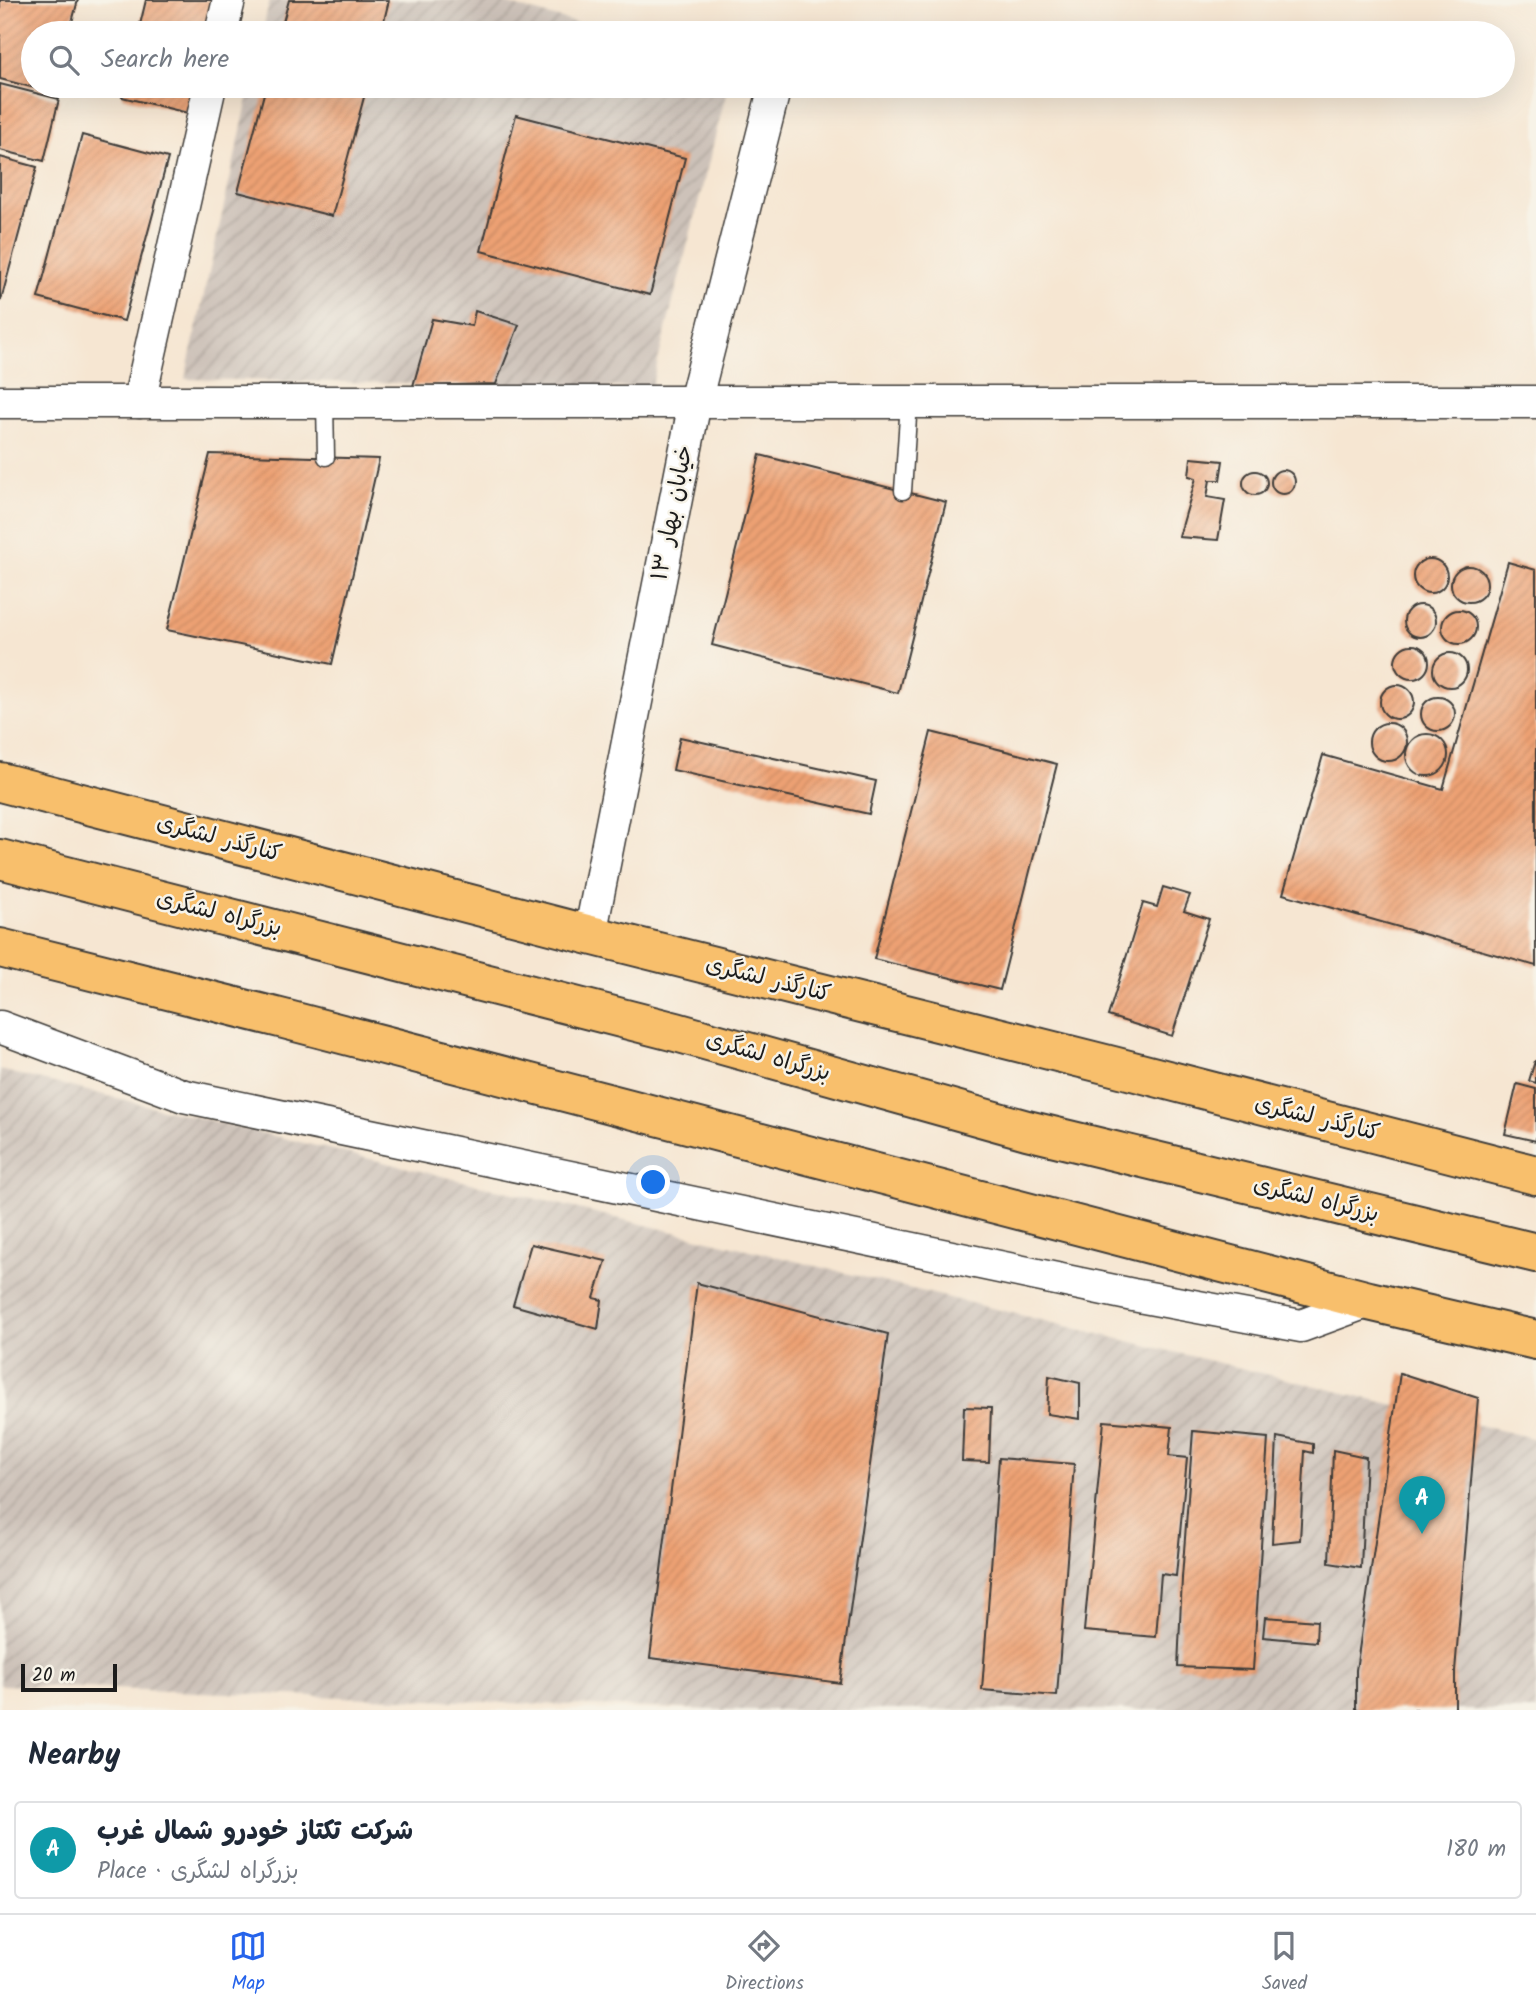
<!DOCTYPE html>
<meta charset="utf-8">
<style>
:root{--surface:#fff;--page:#f2f2f3;--text:#1f2937;--muted:#747a83;--line:#e0e1e3;--accent:#2563eb}
body{margin:0;font-family:Kalam,"Playpen Sans Arabic",sans-serif;background:var(--page);color:var(--text)}
.scale{position:absolute;left:21px;bottom:18px;width:96px;box-sizing:border-box;padding-left:7px;border:4px solid #1c1c1c;border-top:0;font-size:19px;line-height:24px;white-space:nowrap;color:#1c1c1c;-webkit-text-stroke:5px #f7f3e8;paint-order:stroke}
.you{position:absolute;left:654px;top:1183px;width:24px;height:24px;margin:-18px;border:5px solid #fff;border-radius:50%;background:#1a73e8;box-shadow:0 0 0 10px #1a73e833}
.badge{display:grid;place-items:center;width:46px;height:46px;border-radius:50%;background:var(--accent);color:#fff;font-size:23px;font-weight:700}
.pin{position:absolute;translate:-50% -58px;filter:drop-shadow(0 2px 4px #0008)}
.pin::after{content:'';position:absolute;top:37px;width:24px;height:21px;background:inherit;clip-path:polygon(0 0,100% 0,50% 100%)}
.list{margin:0;padding:0;list-style:none}
h2{display:flex;justify-content:space-between;align-items:center;height:91px;margin:0;padding:0 28px;font-size:30px}
h2 small{font-size:23px;font-weight:400;color:var(--muted)}
.list li{display:grid;grid-template-columns:46px 1fr auto;gap:21px;align-items:center;box-sizing:border-box;height:98px;margin:0 14px 14px;padding:0 14px;border:2px solid var(--line);border-radius:7px}
.list b{display:block;font-size:26px;white-space:nowrap}
.list p{margin:0;font-size:23px;white-space:nowrap;color:var(--muted)}
.list em{font-size:23px;font-style:normal;color:var(--muted)}
.icon{flex:none;width:38px;height:38px;fill:none;stroke:currentColor;stroke-width:2;stroke-linecap:round;stroke-linejoin:round}
.map{position:relative;flex:none;width:1536px;height:1710px;overflow:hidden}
.search{position:absolute;background:var(--surface);box-shadow:0 7px 28px #0002;left:21px;right:21px;top:21px;height:77px;display:flex;align-items:center;gap:18px;box-sizing:border-box;padding:0 24px;border-radius:38px;color:var(--muted);font-size:26px}
.sheet{height:203px;background:var(--surface)}
nav{display:flex;justify-content:space-around;align-items:center;box-sizing:border-box;height:98px;border-top:2px solid var(--line);background:var(--surface);font-size:19px;color:var(--muted)}
nav a{display:grid;justify-items:center;gap:4px}
nav .on{color:var(--accent)}
.map>svg:first-child{display:block}
</style>
<div class="map">
<svg width="1536" height="1710" viewBox="0 0 1536 1710">
<defs>
<pattern id="industrial-furrows" width="10" height="10" patternUnits="userSpaceOnUse" patternTransform="scale(1.75)"><rect width="10" height="10" fill="#cdc2b9"/><path d="M-1 1l2-2M0 10L10 0M9 11l2-2" fill="none" stroke="#afa69e"/></pattern>
<pattern id="building-hatch" width="6" height="6" patternUnits="userSpaceOnUse" patternTransform="scale(1.75)"><rect width="6" height="6" fill="#eda173"/><path d="M-1 1l2-2M0 6l6-6M5 7l2-2" fill="none" stroke="#cb8a63"/></pattern>
</defs>
<rect width="100%" height="100%" fill="#f7f3e8"/>
<filter id="ink" filterUnits="userSpaceOnUse"><feTurbulence type="fractalNoise" baseFrequency=".0143" numOctaves="2"/><feDisplacementMap in="SourceGraphic" scale="14" xChannelSelector="R" yChannelSelector="G"/><feConvolveMatrix kernelMatrix="1 2 1 2 8 2 1 2 1" color-interpolation-filters="sRGB"/></filter>
<filter id="wash" filterUnits="userSpaceOnUse"><feTurbulence type="fractalNoise" baseFrequency=".00686" numOctaves="4" result="noise"/><feDisplacementMap in="SourceGraphic" scale="28" xChannelSelector="R" yChannelSelector="G"/><feGaussianBlur stdDeviation="1.57" result="paint"/><feColorMatrix in="noise" values="0 0 0 0 0 0 0 0 0 0 0 0 0 0 0 0 0 1.4 0 .05"/><feComposite in="paint" operator="in"/></filter>
<g filter="url(#wash)">
<rect width="100%" height="100%" fill="#f6e6d2"/>
<g fill="url(#industrial-furrows)">
<polygon points="270,0 493,0 612,33 262,33"/>
<polygon points="251,86 728,86 651,388 185,379"/>
<polygon points="0,1070 1536,1439 1536,1710 713,1710 0,1685"/>
</g>
<g id="blocks">
<g fill="url(#building-hatch)">
<polygon points="0,0 78,0 69,33 33,33 33,86 55,86 54,93 0,79"/>
<polygon points="146,0 216,0 208,33 138,33"/>
<polygon points="289,0 389,0 381,33 280,33"/>
<polygon points="0,84 59,99 44,161 0,150"/>
<polygon points="125,86 195,86 188,113 122,97"/>
<polygon points="266,86 367,86 332,216 238,192"/>
<polygon points="516,115 685,158 650,295 481,251"/>
<polygon points="82,135 168,158 124,321 38,298"/>
<polygon points="0,157 37,167 1,300 0,300"/>
<polygon points="475,311 519,325 496,384 413,386 432,319 472,326"/>
<polygon points="210,454 379,459 332,664 167,630"/>
<polygon points="760,455 946,502 898,693 712,645"/>
<polygon points="1191,458 1223,461 1220,480 1210,480 1207,497 1225,500 1218,540 1179,537 1196,478 1189,476"/>
<circle cx="1283" cy="482" r="12"/>
<circle cx="1255" cy="483" r="12"/>
<circle cx="1430" cy="576" r="17"/>
<polygon points="1508,562 1536,570 1536,966 1283,894 1323,755 1443,789"/>
<circle cx="1469" cy="584" r="18"/>
<circle cx="1420" cy="621" r="16"/>
<circle cx="1459" cy="627" r="17"/>
<circle cx="1412" cy="662" r="17"/>
<circle cx="1450" cy="670" r="17"/>
<circle cx="1397" cy="702" r="17"/>
<circle cx="1438" cy="714" r="17"/>
<circle cx="1388" cy="742" r="19"/>
<polygon points="931,732 1057,764 1000,990 874,959"/>
<circle cx="1427" cy="755" r="21"/>
<polygon points="680,737 876,781 869,814 673,770"/>
<polygon points="1163,887 1190,895 1184,911 1209,919 1172,1036 1108,1016 1143,903 1157,907"/>
<polygon points="1535,1061 1536,1061 1536,1083 1529,1081"/>
<polygon points="1517,1084 1536,1089 1536,1141 1505,1134"/>
<polygon points="531,1244 606,1261 594,1298 602,1300 598,1329 513,1305"/>
<polygon points="697,1283 888,1334 840,1683 650,1658"/>
<polygon points="1400,1373 1478,1398 1455,1671 1455,1710 1356,1710 1356,1670"/>
<polygon points="1049,1376 1080,1383 1080,1419 1047,1414"/>
<polygon points="964,1407 991,1408 989,1462 962,1461"/>
<polygon points="1104,1421 1172,1427 1169,1456 1187,1458 1176,1576 1161,1574 1156,1637 1084,1631"/>
<polygon points="1193,1431 1268,1438 1253,1670 1178,1667 1182,1578"/>
<polygon points="1277,1437 1313,1444 1313,1453 1305,1451 1300,1540 1272,1543"/>
<polygon points="1333,1450 1366,1457 1361,1568 1329,1563"/>
<polygon points="999,1458 1074,1464 1057,1696 982,1690"/>
<polygon points="1265,1617 1317,1621 1316,1642 1263,1637"/>
</g>
</g>
</g>
<g filter="url(#ink)">
<use href="#blocks" fill-opacity="0" stroke="#3d3a37" stroke-width="2"/>
<g fill="none" stroke-linecap="round" stroke-linejoin="round">
<defs>
<g id="lane">
<polyline points="325,402 326,457"/>
<polyline points="903,491 909,402"/>
</g>
<g id="street">
<polyline points="221,33 229,0"/>
<polyline points="0,402 1536,402"/>
<polyline points="139,402 210,86"/>
<polyline points="590,935 695,402 773,94"/>
<polyline points="0,1027 184,1096 1133,1295 1301,1326 1369,1301"/>
</g>
<polyline id="primary" points="0,782 590,935 1113,1066 1536,1175"/>
<g id="highway">
<polyline points="0,859 676,1032 1027,1130 1536,1253"/>
<polyline points="0,948 284,1019 1369,1301 1536,1340"/>
</g>
</defs>
<use href="#lane" stroke="#3d3a37" stroke-width="19"/>
<use href="#street" stroke="#3d3a37" stroke-width="35"/>
<use href="#primary" stroke="#3d3a37" stroke-width="42"/>
<use href="#highway" stroke="#3d3a37" stroke-width="42"/>
<use href="#lane" stroke="#fff" stroke-width="16"/>
<use href="#street" stroke="#fff" stroke-width="32"/>
<use href="#primary" stroke="#f8bf6c" stroke-width="38"/>
<use href="#highway" stroke="#f8bf6c" stroke-width="38"/>
</g>
</g>
<g text-anchor="middle" dominant-baseline="central" stroke-width="5" stroke-linejoin="round" paint-order="stroke">
<g font-size="23" fill="#1c1c1c" stroke="#f7f3e8">
<text transform="translate(673 513) rotate(-79)">خیابان بهار ۱۳</text>
<text transform="translate(219 839) rotate(15)">کنارگذر لشگری</text>
<text transform="translate(219 914) rotate(14)">بزرگراه لشگری</text>
<text transform="translate(768 980) rotate(14)">کنارگذر لشگری</text>
<text transform="translate(768 1057) rotate(16)">بزرگراه لشگری</text>
<text transform="translate(1317 1119) rotate(14)">کنارگذر لشگری</text>
<text transform="translate(1316 1200) rotate(14)">بزرگراه لشگری</text>
</g>
</g>
</svg>
<div class="scale">20 m</div>
<div class="you"></div>
<div class="pin badge" style="left:1422px;top:1534px;background:#0f9aa8">A</div>
<div class="search"><svg class="icon" aria-label="search" viewBox="0 0 24 24"><circle cx="10" cy="10" r="6"/><path d="M15 15l6 6"/></svg>Search here</div>
</div>
<section class="sheet">
<h2>Nearby<small></small></h2>
<ul class="list">
<li><span class="badge" style="background:#0f9aa8">A</span><div><b>شرکت تکتاز خودرو شمال غرب</b><p>Place · بزرگراه لشگری</p></div><em>180 m</em></li>
</ul>
</section>
<nav>
<a class="on"><svg class="icon" aria-label="map" viewBox="0 0 24 24"><path d="M3 6l6-2 6 2 6-2v14l-6 2-6-2-6 2zM9 4v14M15 6v14"/></svg>Map</a>
<a><svg class="icon" aria-label="directions" viewBox="0 0 24 24"><path d="M12 3l9 9-9 9-9-9zM9 14v-3h6M13 9l2 2-2 2"/></svg>Directions</a>
<a><svg class="icon" aria-label="saved" viewBox="0 0 24 24"><path d="M7 4h10v16l-5-4-5 4z"/></svg>Saved</a>
</nav>
